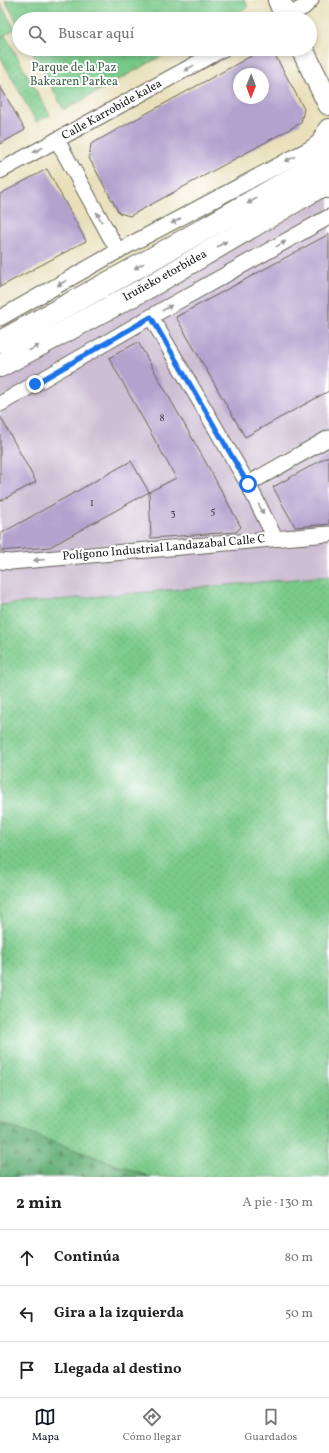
<!DOCTYPE html>
<html lang="es">
<meta charset="utf-8">
<style>
:root{--surface:#fff;--page:#f2f2f2;--text:#222;--muted:#767676;--line:#e0e0e0;--accent:#111827}
body{margin:0;font-family:Vollkorn,serif;background:var(--page);color:var(--text)}
.compass{position:absolute;left:233px;top:68px;width:36px;height:36px;border-radius:50%;background:var(--surface);box-shadow:0 2px 6px #0003;rotate:181deg}
.stop{position:absolute;width:12px;height:12px;margin:-9px;border:3px solid #1a73e8;border-radius:50%;background:#fff}
.stop.end{background:#1a73e8;border-color:#fff;box-shadow:0 1px 4px #0008}
.list{margin:0;padding:0;list-style:none}
h2{display:flex;justify-content:space-between;align-items:center;height:52px;margin:0;padding:0 16px;font-size:17px}
h2 small{font-size:13px;font-weight:400;color:var(--muted)}
.list li{display:grid;grid-template-columns:26px 1fr auto;gap:12px;align-items:center;box-sizing:border-box;height:56px;padding:0 16px;border-top:1px solid var(--line)}
.list b{display:block;font-size:15px;white-space:nowrap}
.list em{font-size:13px;font-style:normal;color:var(--muted)}
.icon{flex:none;width:22px;height:22px;fill:none;stroke:currentColor;stroke-width:2;stroke-linecap:round;stroke-linejoin:round}
.map{position:relative;flex:none;width:329px;height:1177px;overflow:hidden}
.search{position:absolute;background:var(--surface);box-shadow:0 2px 6px #0003;left:12px;right:12px;top:12px;height:44px;display:flex;align-items:center;gap:10px;box-sizing:border-box;padding:0 14px;border-radius:22px;color:var(--muted);font-size:15px}
.sheet{height:220px;background:var(--surface)}
nav{display:flex;justify-content:space-around;align-items:center;box-sizing:border-box;height:56px;border-top:1px solid var(--line);background:var(--surface);font-size:11px;color:var(--muted)}
nav a{display:grid;justify-items:center;gap:2px}
nav .on{color:var(--accent)}
.map>svg:first-child{display:block}
</style>
<div class="map">
<svg width="329" height="1177" viewBox="0 0 329 1177">
<defs>
<pattern id="grass-dots" width="8" height="8" patternUnits="userSpaceOnUse"><rect width="8" height="8" fill="#7aca8a"/><path d="M2 2h.1M6 6h.1" fill="none" stroke="#69ad76" stroke-width="1.8" stroke-linecap="round"/></pattern>
<pattern id="forest-firs" width="22" height="20" patternUnits="userSpaceOnUse"><rect width="22" height="20" fill="#63ae76"/><path d="M5 1l3.5 6h-7zM16 11l3.5 6h-7z" fill="#518d60"/></pattern>
<pattern id="park-crowns" width="20" height="18" patternUnits="userSpaceOnUse"><rect width="20" height="18" fill="#7aca8a"/><path d="M2 6a3 3 0 1 1 6 0M12 15a3 3 0 1 1 6 0" fill="none" stroke="#69ad76"/></pattern>
</defs>
<rect width="100%" height="100%" fill="#fff"/>
<filter id="ink" filterUnits="userSpaceOnUse"><feTurbulence type="fractalNoise" baseFrequency=".025" numOctaves="2"/><feDisplacementMap in="SourceGraphic" scale="8" xChannelSelector="R" yChannelSelector="G"/><feConvolveMatrix kernelMatrix="1 2 1 2 8 2 1 2 1" color-interpolation-filters="sRGB"/></filter>
<filter id="wash" filterUnits="userSpaceOnUse"><feTurbulence type="fractalNoise" baseFrequency=".012" numOctaves="4" result="noise"/><feDisplacementMap in="SourceGraphic" scale="16" xChannelSelector="R" yChannelSelector="G"/><feGaussianBlur stdDeviation="0.9" result="paint"/><feColorMatrix in="noise" values="0 0 0 0 0 0 0 0 0 0 0 0 0 0 0 0 0 1.4 0 .05"/><feComposite in="paint" operator="in"/></filter>
<g filter="url(#wash)">
<rect width="100%" height="100%" fill="#e9e0bb"/>
<polygon fill="#cdbed3" points="329,196 329,576 0,605 0,373 150,295"/>
<g fill="url(#grass-dots)" stroke="#4b7353">
<polygon points="5,35 50,115 36,122 0,56 0,38"/>
<polygon points="329,576 329,1177 150,1177 0,1123 0,605"/>
</g>
<polygon fill="url(#forest-firs)" stroke="#406549" points="0,1123 150,1177 0,1177"/>
<g fill="url(#park-crowns)" stroke="#4b7353">
<polygon points="5,0 245,0 248,7 228,19 19,19 19,26"/>
<polygon points="0,3 15,29 0,38"/>
<polygon points="31,49 174,49 64,110"/>
</g>
<g id="blocks">
<g fill="#b3a1ce" fill-rule="evenodd">
<path d="M262 50 275 55 304 109 301 123 130 216 119 213 89 158 91 144ZM239 74H263V98H239Z"/>
<polygon points="0,86 25,130 0,144"/>
<polygon points="47,169 86,241 0,287 0,194"/>
<polygon points="329,234 329,391 245,437 176,317"/>
<polygon points="138,342 214,477 241,527 236,532 151,538 149,492 176,478 109,358"/>
<polygon points="0,416 36,482 0,501"/>
<polygon points="329,456 329,524 295,527 273,487"/>
<polygon points="131,461 149,492 50,547 0,551 0,534"/>
</g>
</g>
</g>
<g filter="url(#ink)">
<use href="#blocks" fill-opacity="0" stroke="#646154" stroke-width="1"/>
<g fill="none" stroke-linecap="round" stroke-linejoin="round">
<defs>
<g id="street">
<polyline points="282,19 304,7 311,0"/>
<polyline points="57,140 118,251"/>
<polyline points="0,171 223,49"/>
<polyline points="151,317 248,484 275,538"/>
<polyline points="0,318 118,251 311,148 323,139"/>
<polyline points="0,404 166,308 329,217"/>
<polyline points="248,484 329,438"/>
<polyline points="0,561 11,562 329,534"/>
</g>
<g id="secondary">
<polyline points="279,0 287,19"/>
<polyline points="302,49 329,104"/>
<path d="M325 172C318 157 321 143 329 130"/>
<polyline points="0,342 143,264 302,173 321,159"/>
<polyline points="0,366 154,284 319,187 329,187"/>
</g>
</defs>
<use href="#street" stroke="#646154" stroke-width="17"/>
<use href="#secondary" stroke="#646154" stroke-width="24"/>
<use href="#street" stroke="#fff" stroke-width="15"/>
<use href="#secondary" stroke="#fff" stroke-width="22"/>
</g>
<defs><path id="oneway-solid" d="M-6-.8H1V-3.2L6.5 0L1 3.2V.8H-6Z"/></defs>
<g fill="#999">
<use href="#oneway-solid" transform="translate(189 68) rotate(151)"/>
<use href="#oneway-solid" transform="translate(38 150) rotate(152)"/>
<use href="#oneway-solid" transform="translate(290 159) rotate(152)"/>
<use href="#oneway-solid" transform="translate(252 201) rotate(150)"/>
<use href="#oneway-solid" transform="translate(99 217) rotate(-119)"/>
<use href="#oneway-solid" transform="translate(176 221) rotate(152)"/>
<use href="#oneway-solid" transform="translate(222 244) rotate(-30)"/>
<use href="#oneway-solid" transform="translate(281 244) rotate(-29)"/>
<use href="#oneway-solid" transform="translate(139 266) rotate(151)"/>
<use href="#oneway-solid" transform="translate(62 283) rotate(150)"/>
<use href="#oneway-solid" transform="translate(167 308) rotate(-30)"/>
<use href="#oneway-solid" transform="translate(34 348) rotate(-28)"/>
<use href="#oneway-solid" transform="translate(261 509) rotate(63)"/>
<use href="#oneway-solid" transform="translate(39 560) rotate(175)"/>
</g>
</g>
<g fill="none" stroke-linecap="round" stroke-linejoin="round" filter="url(#ink)">
<polyline stroke="#1a73e8" stroke-width="5" points="35,384 151,317 248,484"/>
</g>
<g text-anchor="middle" dominant-baseline="central" stroke-width="4" stroke-linejoin="round" paint-order="stroke">
<g font-size="10" fill="#423d48">
<text x="162" y="418">8</text>
<text x="92" y="503">1</text>
<text x="213" y="511">5</text>
<text x="173" y="513">3</text>
</g>
<g font-size="12" fill="#426248" stroke="#fff">
<text x="74" y="68">Parque de la Paz<tspan x="74" dy="14">Bakearen Parkea</tspan></text>
</g>
<g font-size="12" fill="#1c1c1c" stroke="#fff">
<text transform="translate(112 110) rotate(-29)">Calle Karrobide kalea</text>
<text transform="translate(165 276) rotate(-29)">Iruñeko etorbidea</text>
<text transform="translate(164 548) rotate(-5)">Polígono Industrial Landazabal Calle C</text>
</g>
</g>
</svg>
<svg class="compass" viewBox="-18 -18 36 36"><path d="M0-13l5 13h-10z" fill="#e53935"/><path d="M0 13l5-13h-10z" fill="#767676"/></svg>
<div class="stop" style="left:248px;top:484px"></div>
<div class="stop end" style="left:35px;top:384px"></div>
<div class="search"><svg class="icon" aria-label="search" viewBox="0 0 24 24"><circle cx="10" cy="10" r="6"/><path d="M15 15l6 6"/></svg>Buscar aquí</div>
</div>
<section class="sheet">
<h2>2 min<small>A pie · 130 m</small></h2>
<ul class="list">
<li><svg class="icon" aria-label="ahead" viewBox="0 0 24 24"><path d="M12 20V5M6 11l6-6 6 6"/></svg><div><b>Continúa</b></div><em>80 m</em></li>
<li><svg class="icon" aria-label="left" viewBox="0 0 24 24"><path d="M17 20v-9H6M10 6l-5 5 5 5"/></svg><div><b>Gira a la izquierda</b></div><em>50 m</em></li>
<li><svg class="icon" aria-label="arrive" viewBox="0 0 24 24"><path d="M6 21V4h12l-3 4 3 4H6"/></svg><div><b>Llegada al destino</b></div></li>
</ul>
</section>
<nav>
<a class="on"><svg class="icon" aria-label="map" viewBox="0 0 24 24"><path d="M3 6l6-2 6 2 6-2v14l-6 2-6-2-6 2zM9 4v14M15 6v14"/></svg>Mapa</a>
<a><svg class="icon" aria-label="directions" viewBox="0 0 24 24"><path d="M12 3l9 9-9 9-9-9zM9 14v-3h6M13 9l2 2-2 2"/></svg>Cómo llegar</a>
<a><svg class="icon" aria-label="saved" viewBox="0 0 24 24"><path d="M7 4h10v16l-5-4-5 4z"/></svg>Guardados</a>
</nav>
